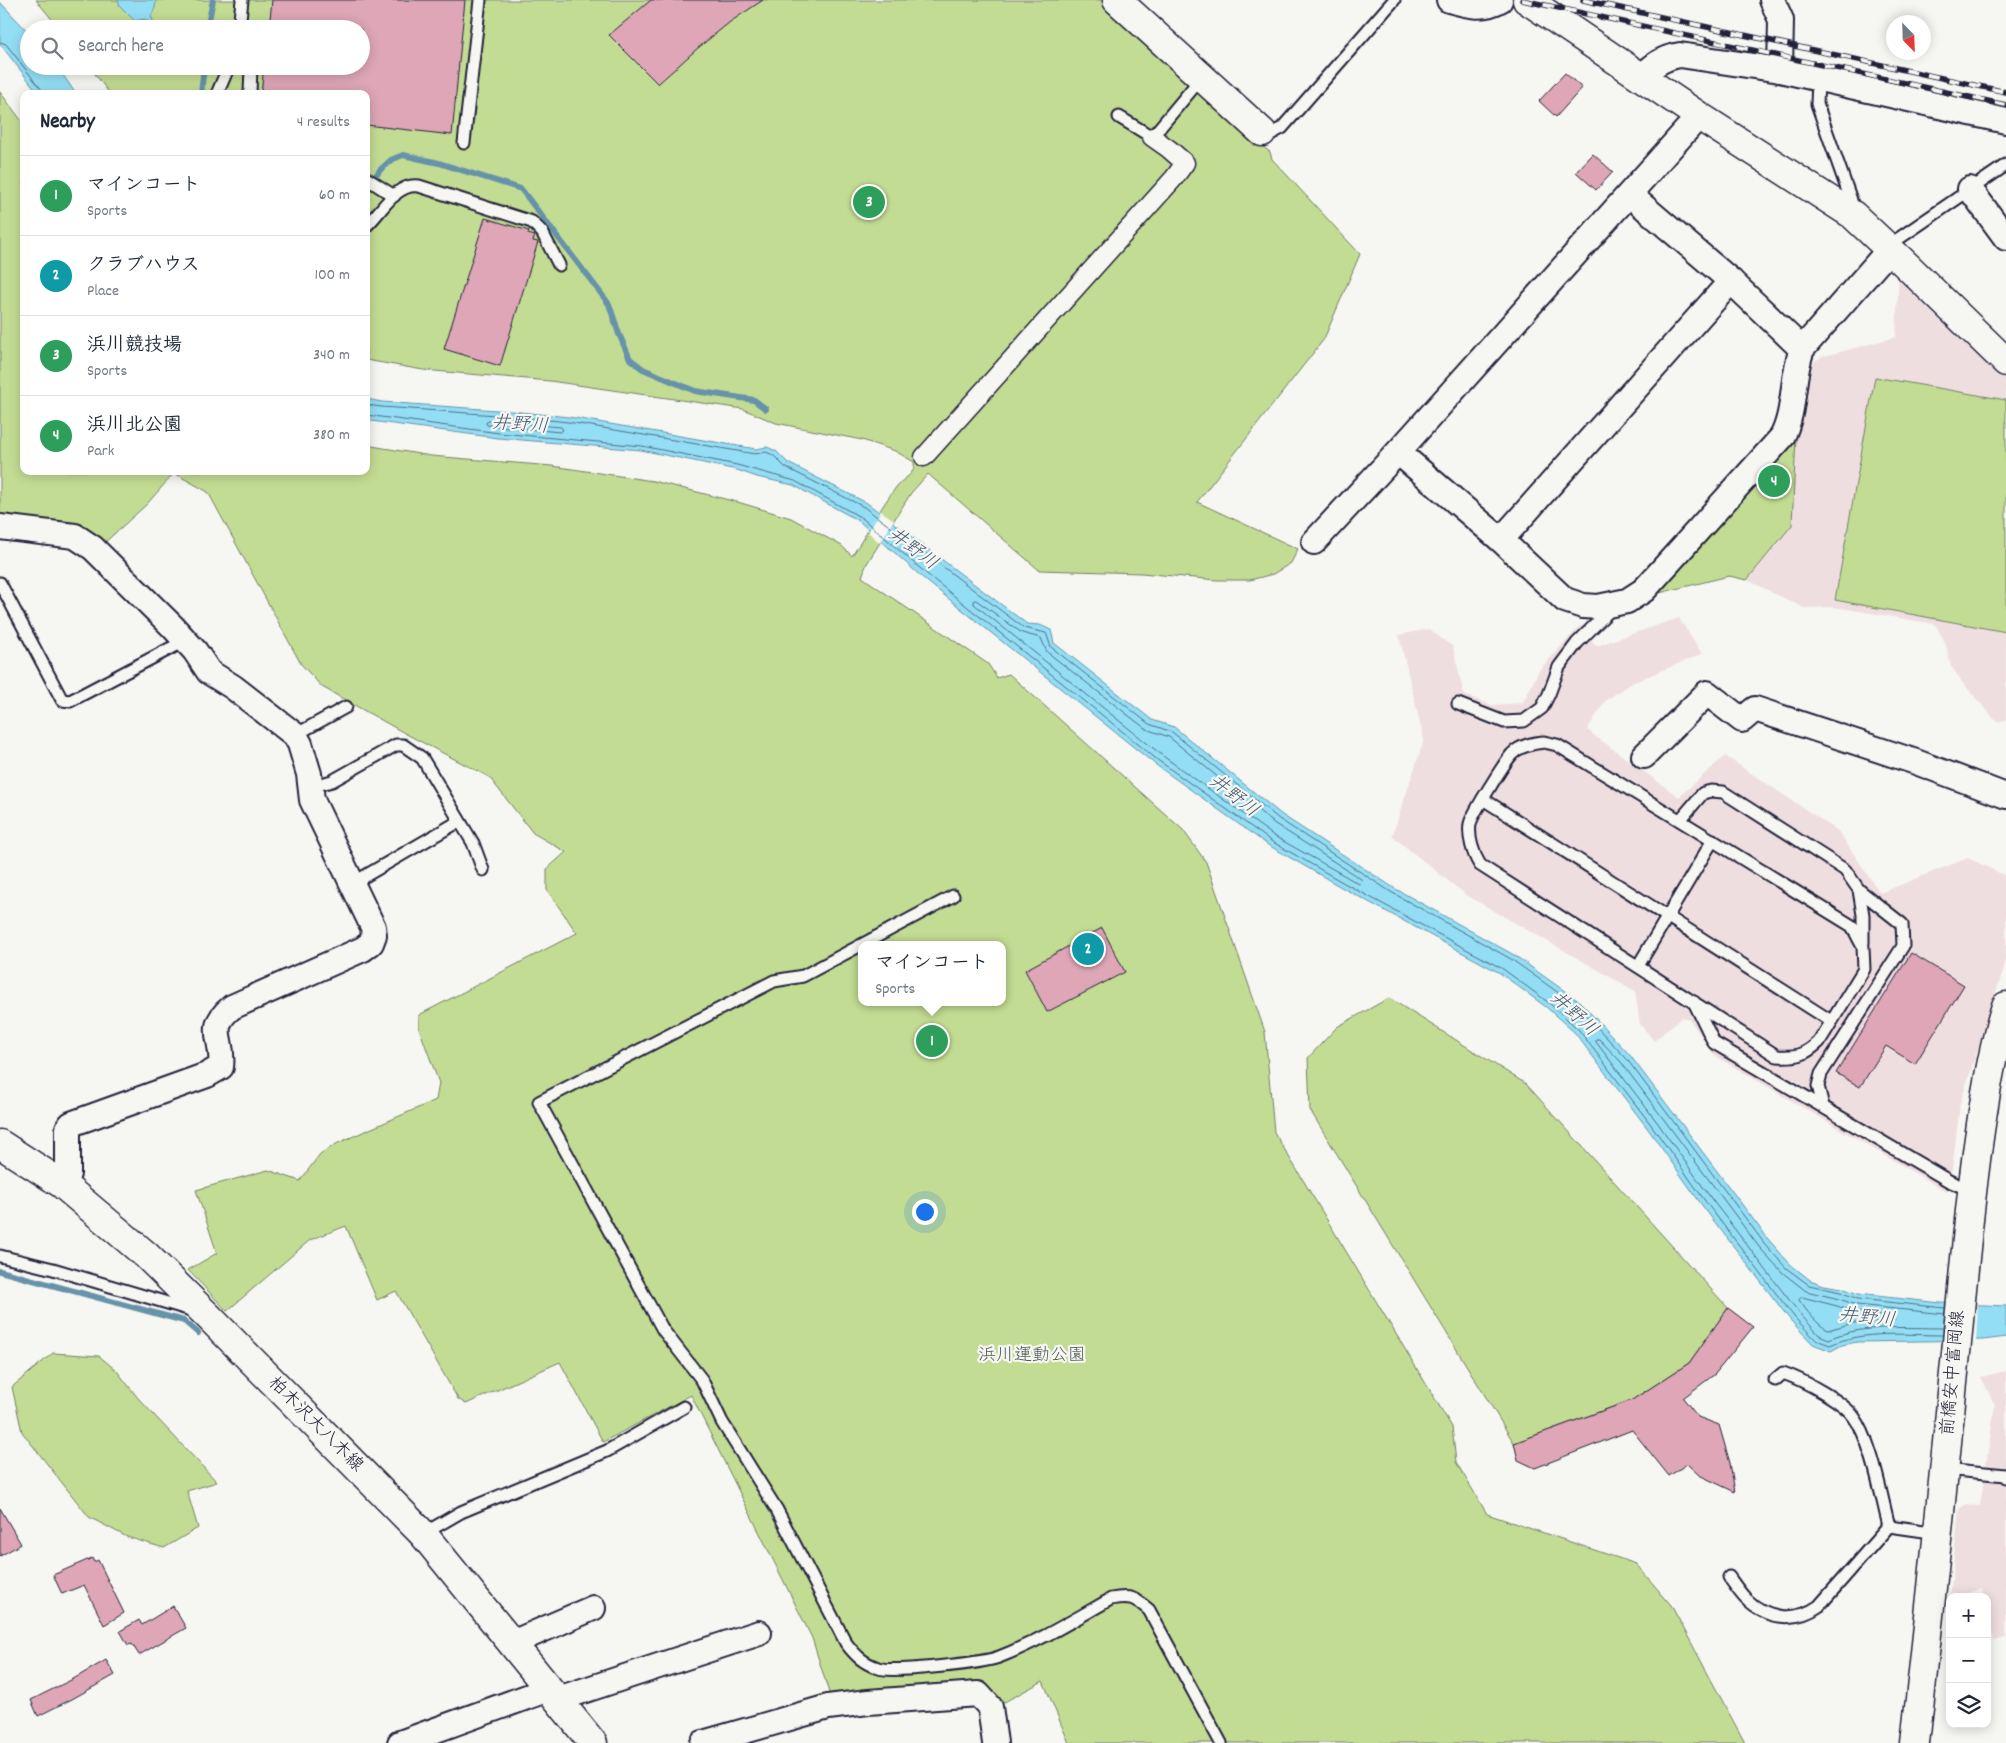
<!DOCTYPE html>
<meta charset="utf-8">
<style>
:root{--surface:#fff;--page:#f6f6f7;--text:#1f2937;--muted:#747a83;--line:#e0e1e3;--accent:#b45309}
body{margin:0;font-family:Dekko,"Klee One",sans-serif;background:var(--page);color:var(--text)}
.controls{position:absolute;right:15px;bottom:15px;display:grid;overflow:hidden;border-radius:10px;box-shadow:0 2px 12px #0003}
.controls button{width:45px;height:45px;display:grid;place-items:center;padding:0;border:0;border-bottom:1px solid var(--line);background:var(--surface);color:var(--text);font:25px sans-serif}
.compass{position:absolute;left:1886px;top:15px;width:45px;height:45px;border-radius:50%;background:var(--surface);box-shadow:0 2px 12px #0003;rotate:157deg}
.you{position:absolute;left:924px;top:1211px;width:18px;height:18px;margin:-12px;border:4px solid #fff;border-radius:50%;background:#1a73e8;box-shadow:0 0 0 8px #1a73e833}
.badge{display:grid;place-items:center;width:32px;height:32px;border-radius:50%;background:var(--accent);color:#fff;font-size:16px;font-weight:700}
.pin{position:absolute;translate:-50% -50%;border:2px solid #fff;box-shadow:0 1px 5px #0006}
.popup{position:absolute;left:858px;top:941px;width:148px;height:65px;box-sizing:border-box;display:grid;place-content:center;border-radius:10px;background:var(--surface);filter:drop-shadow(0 1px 4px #0005);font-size:16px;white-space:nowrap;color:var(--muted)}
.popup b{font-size:19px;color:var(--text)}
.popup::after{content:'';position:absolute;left:50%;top:100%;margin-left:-10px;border:10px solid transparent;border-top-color:var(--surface)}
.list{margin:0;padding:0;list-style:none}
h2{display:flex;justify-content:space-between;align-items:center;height:65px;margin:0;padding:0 20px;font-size:21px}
h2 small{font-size:16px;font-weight:400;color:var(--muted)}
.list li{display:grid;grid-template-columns:32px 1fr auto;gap:15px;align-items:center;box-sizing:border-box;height:80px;padding:0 20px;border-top:1px solid var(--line)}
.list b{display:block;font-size:19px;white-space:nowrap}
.list p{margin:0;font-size:16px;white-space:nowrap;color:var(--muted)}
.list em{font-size:16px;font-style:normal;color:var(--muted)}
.icon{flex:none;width:28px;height:28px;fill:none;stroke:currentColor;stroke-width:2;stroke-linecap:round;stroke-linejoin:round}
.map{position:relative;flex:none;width:2006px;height:1743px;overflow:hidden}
.search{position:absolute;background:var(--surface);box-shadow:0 2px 12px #0003;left:20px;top:20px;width:350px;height:55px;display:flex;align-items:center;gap:12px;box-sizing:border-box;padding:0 18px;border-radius:28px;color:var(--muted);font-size:19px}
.panel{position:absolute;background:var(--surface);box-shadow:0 2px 12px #0003;left:20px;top:90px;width:350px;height:385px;border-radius:10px}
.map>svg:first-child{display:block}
</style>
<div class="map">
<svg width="2006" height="1743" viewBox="0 0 2006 1743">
<rect width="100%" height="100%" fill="#f6f6f2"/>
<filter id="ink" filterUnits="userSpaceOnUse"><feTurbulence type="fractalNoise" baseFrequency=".02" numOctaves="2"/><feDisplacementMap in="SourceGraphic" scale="10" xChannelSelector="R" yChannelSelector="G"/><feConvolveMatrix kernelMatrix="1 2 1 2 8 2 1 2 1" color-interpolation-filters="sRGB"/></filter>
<g filter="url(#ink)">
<g fill="#efdee0">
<polygon points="1899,267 2006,373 2006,720 1997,722 1962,682 1951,666 1945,642 1935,624 1835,607 1804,608 1747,580 1792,525 1796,437 1807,367 1821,357 1896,337"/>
<polygon points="1679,618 1702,654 1634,682 1606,700 1587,730 1679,797 1725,756 1838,831 1880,893 1968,858 2006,876 2006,961 1960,1104 1952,1170 1947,1192 1715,1056 1689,1019 1682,1017 1654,1041 1640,1024 1635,991 1466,895 1392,836 1424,740 1399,635 1429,629 1453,647 1464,695 1492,705 1523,703 1539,670 1581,625 1596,646"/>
<polygon points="2006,1371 2006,1638 1993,1641 1987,1614 1987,1597 1984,1597 1982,1589 1950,1597 1959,1509 1965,1505 1980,1506 1995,1405 1981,1377"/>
</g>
<g fill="#c3dc93" stroke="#727f67" fill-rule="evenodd">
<path d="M36 0H1104L1257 142 1270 152 1272 159 1360 254 1324 339 1197 502 1298 549 1291 563 1273 574 1250 580H1217L1141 573 1039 570 928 474 911 493 866 565 862 577 988 664 997 678 1009 674 1183 830 1206 862 1265 1032 1274 1132 1452 1427 1456 1462 1487 1514 1636 1564 1671 1605 1745 1743H1069L1043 1681 997 1706 830 1696 812 1638 691 1395 603 1442 560 1362 466 1404 458 1399 396 1291 377 1300 346 1226 310 1240 227 1311 188 1270 217 1253 196 1190 268 1170 300 1181 320 1154 338 1143 436 1100 439 1083 419 1028V1015L577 933 547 890V869L566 852 533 833 489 777 408 735 322 687 301 664 208 492 174 473 147 504 103 544 0 518V92L24 124V471H366V445L431 456 552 466 653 481 741 503 791 518 842 546 852 556C867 533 880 508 897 486 904 477 916 475 914 462L895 451 862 440 776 423 743 409 550 381 423 370 366 360V94H110L89 66H361V29H60ZM862 945H1002V1002H862Z"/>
<polygon points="1875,377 2006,400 2006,632 1835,600"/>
<polygon points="1796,437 1792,525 1747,580 1729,576 1647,596"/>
<polygon points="1389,998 1526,1084 1728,1308 1689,1363 1632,1400 1514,1443 1310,1110 1308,1058 1337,1027"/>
<polygon points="53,1353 99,1356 117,1371 138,1398 217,1482 187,1491 198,1528 164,1548 127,1537 89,1517 22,1432 12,1387"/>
</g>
<g fill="#93def4" stroke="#6693aa">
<polygon points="118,0 156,0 155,8 151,16 156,28 145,19 135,21 120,6"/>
<polygon points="0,2 29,33 29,66 57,66 76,94 39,94 0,44"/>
<polygon points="366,399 382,402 511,411 569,417 756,449 767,447 776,451 788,463 867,503 1027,624 1040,625 1051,630 1054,643 1152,720 1174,727 1282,815 1394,888 1514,955 1580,1002 1629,1054 1768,1239 1790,1264 1810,1280 1824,1285 1842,1288 1858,1294 1941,1303 2006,1306 2006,1337 1984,1340 1857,1342 1842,1345 1831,1351 1813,1344 1791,1321 1704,1208 1648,1129 1575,1033 1546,1007 1500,973 1341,887 1268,845 1156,765 924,579 859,521 793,485 757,477 737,470 641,450 498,438 378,422 366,420"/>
</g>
<g fill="#f6f6f2">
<polygon points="881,511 894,520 880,543 868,532"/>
<polygon points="1949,1301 1978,1302 1976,1342 1947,1342"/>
</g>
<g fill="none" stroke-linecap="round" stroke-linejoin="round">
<g stroke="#4f6d85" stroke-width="1">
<polyline points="0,42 6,44 41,89 43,94"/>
<polyline points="366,405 382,407 511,416 568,422 755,454 766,452 773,455 785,467 864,507 1024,628 1046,633 1051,647 1149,724 1172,732 1279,819 1391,892 1511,959 1577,1006 1626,1058 1764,1243 1786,1268 1809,1285 1840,1292 1858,1299 1945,1308"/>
<path d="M366 415 499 433 642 446 737 465 795 481 862 518 928 575 1159 761 1271 841 1344 883 1503 969 1549 1003 1579 1030 1652 1126 1708 1205 1795 1318 1816 1340 1830 1345C1863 1330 1906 1335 1943 1335"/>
<polygon points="489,421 561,427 563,430 560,432 487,425 486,423"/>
<polygon points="976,600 1022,633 1041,638 1047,652 1146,729 1169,737 1275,824 1361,879 1362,883 1359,884 1347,877 1274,836 1163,756 974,604 974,601"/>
<path d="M1802 1297 1837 1306 1854 1312 1893 1317 1895 1320 1893 1322 1853 1323 1828 1330C1817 1325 1806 1310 1799 1300Z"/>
<path d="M1943 1328C1908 1328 1861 1324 1829 1339L1819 1335 1800 1314 1713 1201 1657 1122 1596 1042V1039H1599L1621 1062 1759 1247 1783 1273 1806 1291 1839 1299 1857 1305 1945 1314"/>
</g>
<g stroke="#6693aa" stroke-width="6">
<polyline points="207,29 213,0"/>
<polyline points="201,94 204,66"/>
<polyline points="366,190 380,170 391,160 403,155 439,163 521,189 609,304 619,334 630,359 643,369 695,391 754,400 766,409"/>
<polyline points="0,1271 184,1321 198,1333"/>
</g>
</g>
<g fill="#dea6b7" stroke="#22223b">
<polygon points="272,0 465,0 452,135 366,125 366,94 261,94 264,66 361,66 361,29 269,29"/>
<polygon points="651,0 763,0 730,22 698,48 658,84 609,35"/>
<polygon points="1565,73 1582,88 1556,117 1539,101"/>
<polygon points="1593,154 1613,172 1596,190 1576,172"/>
<polygon points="485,218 529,231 528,234 535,236 533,241 538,242 500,366 444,349"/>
<polygon points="1102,928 1125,972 1047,1012 1025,970"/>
<polygon points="1911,953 1964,985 1915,1064 1886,1046 1860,1087 1836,1073"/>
<polygon points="1728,1308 1753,1327 1715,1374 1683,1398 1698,1417 1719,1425 1730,1463 1735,1492 1699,1475 1687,1464 1669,1476 1632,1430 1535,1468 1518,1460 1514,1443 1632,1400 1689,1363"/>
<polygon points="0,1508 21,1544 0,1556"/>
<polygon points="92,1558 94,1562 98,1560 124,1613 104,1625 84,1585 62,1594 53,1575"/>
<polygon points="173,1606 186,1628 139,1655 132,1644 128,1645 120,1631 139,1620 142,1625"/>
<polygon points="106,1660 115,1675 72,1699 38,1716 31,1700 75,1678"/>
</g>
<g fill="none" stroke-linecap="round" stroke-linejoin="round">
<defs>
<g id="service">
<polyline points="239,29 242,0"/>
<polyline points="1818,80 1817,104 1851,200 1852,210"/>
<polyline points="217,94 229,66"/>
<polyline points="250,94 251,66"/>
<polyline points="1119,117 1152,137 1202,77"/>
<polyline points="1262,132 1269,135 1282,128 1394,0"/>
<polyline points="464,143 480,0"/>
<polyline points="366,178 394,196"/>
<path d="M366 226C381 213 396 182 419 186L532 222 542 232 559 265"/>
<polyline points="1889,250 1898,239 2006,165"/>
<polyline points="0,583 62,700 70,701 175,646 185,639"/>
<polyline points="1458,704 1504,722 1524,721 1542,708 1549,694 1559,667 1577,643 1612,608"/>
<polyline points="295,735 346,707"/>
<path d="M1544 742 1557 745 1852 926 1863 947 1864 969 1819 1042C1804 1056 1797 1057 1777 1056L1480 865C1473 854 1468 837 1470 824 1472 814 1505 762 1512 754 1521 745 1533 743 1544 742Z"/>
<polyline points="310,787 332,781 396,745 403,745 422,758 473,843 483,870"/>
<polyline points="1483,799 1831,1021"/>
<polyline points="1681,819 1703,793 1711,791 1723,792 1845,870 1859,890 1863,915 1863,943"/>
<polyline points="353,883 458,822"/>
<path d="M953 896 803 976 774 981 539 1102 663 1330 702 1380 722 1422 777 1510 846 1643C855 1655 863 1663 878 1668 892 1673 984 1663 999 1657 1038 1642 1075 1619 1111 1599 1131 1595 1135 1598 1149 1610L1221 1743"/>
<polyline points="1638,966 1713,840"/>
<polyline points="1694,1002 1714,1043 1949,1181 1972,1191"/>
<polyline points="1823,1106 1818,1086 1821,1074 1903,946 1902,924 1859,890"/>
<polyline points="0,1256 53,1269 191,1310"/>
<polyline points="1945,1469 2005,1475 2006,1477"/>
<polyline points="1889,1526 1938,1533"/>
<polyline points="423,1534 461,1512 607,1451 684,1407"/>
<path d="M1729 1577C1734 1584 1740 1593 1746 1599 1766 1619 1795 1623 1819 1606L1889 1526C1881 1496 1872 1441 1854 1417 1843 1401 1803 1380 1783 1373L1775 1380"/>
</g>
<polyline id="pedestrian" points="924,457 1174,178 1185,163 1169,149 1152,137"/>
<g id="minor">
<path d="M1449 0C1467 5 1483 10 1500 0"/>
<polyline points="1772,0 1781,20 1780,70"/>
<path d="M1642 77C1654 64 1663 58 1680 55L1780 70 2006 121"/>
<polyline points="1970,189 2006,238"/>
<polyline points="1630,195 1731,281 1802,349"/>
<path d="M1398 452 1501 540 1565 600 1583 606 1598 607 1627 601 1644 590 1782 437C1796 410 1791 378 1802 349L1889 250"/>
<path d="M0 527 75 536 93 548 173 627 195 651 209 672 233 687 295 735 300 744 309 774 312 800 373 927 374 935 371 943 363 949 232 1007C205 1029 225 1039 221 1067L207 1075 71 1124 68 1128V1174L62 1184"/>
<polyline points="1501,540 1731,281"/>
<polyline points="1314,542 1398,452 1699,116"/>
<polyline points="1644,756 1707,693 1742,720 1755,709 1916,762 2006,796"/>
<polyline points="512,1643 593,1608"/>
<polyline points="558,1699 759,1633"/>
<polyline points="400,1743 549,1689"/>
<polyline points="703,1743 828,1707 868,1702 978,1694 990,1707 995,1743"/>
</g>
<g id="tertiary">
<polyline points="1117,0 1262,132"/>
<polyline points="1527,0 1699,116 1853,215 1901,260 2006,362"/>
</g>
<polyline id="secondary" points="0,1144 62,1184 146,1255 210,1318 423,1534 593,1743"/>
<path id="primary" d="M1915 1743C1930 1613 1943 1483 1956 1353 1963 1279 1969 1205 1980 1131 1986 1089 1993 1046 2006 1006"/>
</defs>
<use href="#service" stroke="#22223b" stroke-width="15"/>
<use href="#pedestrian" stroke="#22223b" stroke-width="21"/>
<use href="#minor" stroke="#22223b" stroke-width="28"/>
<use href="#tertiary" stroke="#22223b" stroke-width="31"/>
<use href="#secondary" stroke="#22223b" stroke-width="31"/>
<use href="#primary" stroke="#22223b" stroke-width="31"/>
<use href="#service" stroke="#f6f6f2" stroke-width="11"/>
<use href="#pedestrian" stroke="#f6f6f2" stroke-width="18"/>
<use href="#minor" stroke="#f6f6f2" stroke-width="24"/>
<use href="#tertiary" stroke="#f6f6f2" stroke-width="28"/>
<use href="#secondary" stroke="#f6f6f2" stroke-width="28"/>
<use href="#primary" stroke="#f6f6f2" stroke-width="28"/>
<defs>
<g id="rail">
<polyline points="1522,0 2006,105"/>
<polyline points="1583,0 2006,92"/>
</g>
</defs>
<use href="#rail" stroke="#22223b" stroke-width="5.5"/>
<use href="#rail" stroke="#f6f6f2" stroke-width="4" stroke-dasharray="11" stroke-linecap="butt"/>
</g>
</g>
<g text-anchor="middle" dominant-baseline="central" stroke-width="4.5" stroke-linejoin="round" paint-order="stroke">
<g font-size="18" fill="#525a55" stroke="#f6f6f2">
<text x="1032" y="1356">浜川運動公園</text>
</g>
<g font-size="18" fill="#22223b" stroke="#f6f6f2">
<text transform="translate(1954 1373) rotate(-85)">前橋安中富岡線</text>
<text transform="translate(315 1425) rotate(45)">柏木沢大八木線</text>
</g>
<g font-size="19" font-style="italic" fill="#445a72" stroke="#f6f6f2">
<text transform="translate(520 426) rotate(4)">井野川</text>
<text transform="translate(912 550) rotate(37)">井野川</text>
<text transform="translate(1233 797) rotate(38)">井野川</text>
<text transform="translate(1573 1015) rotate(42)">井野川</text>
<text transform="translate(1867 1319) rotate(6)">井野川</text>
</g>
</g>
</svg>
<div class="controls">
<button>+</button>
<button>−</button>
<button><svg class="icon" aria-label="layers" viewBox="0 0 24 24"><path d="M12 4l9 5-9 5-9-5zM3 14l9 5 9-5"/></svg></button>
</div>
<svg class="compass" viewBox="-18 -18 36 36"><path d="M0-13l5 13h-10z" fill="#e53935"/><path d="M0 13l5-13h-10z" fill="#747a83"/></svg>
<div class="you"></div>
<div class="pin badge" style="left:932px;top:1041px;background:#2e9e5b">1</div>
<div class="popup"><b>マインコート</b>Sports</div>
<div class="pin badge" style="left:1088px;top:949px;background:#0f9aa8">2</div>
<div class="pin badge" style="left:869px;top:202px;background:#2e9e5b">3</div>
<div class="pin badge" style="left:1774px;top:481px;background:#2e9e5b">4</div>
<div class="search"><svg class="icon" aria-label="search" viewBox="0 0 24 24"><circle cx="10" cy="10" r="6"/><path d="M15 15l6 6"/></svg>Search here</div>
<section class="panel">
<h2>Nearby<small>4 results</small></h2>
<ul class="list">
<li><span class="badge" style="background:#2e9e5b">1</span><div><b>マインコート</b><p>Sports</p></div><em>60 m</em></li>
<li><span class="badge" style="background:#0f9aa8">2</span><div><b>クラブハウス</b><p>Place</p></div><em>100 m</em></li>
<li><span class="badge" style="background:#2e9e5b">3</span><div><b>浜川競技場</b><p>Sports</p></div><em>340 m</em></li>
<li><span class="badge" style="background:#2e9e5b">4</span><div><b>浜川北公園</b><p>Park</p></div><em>380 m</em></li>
</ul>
</section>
</div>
